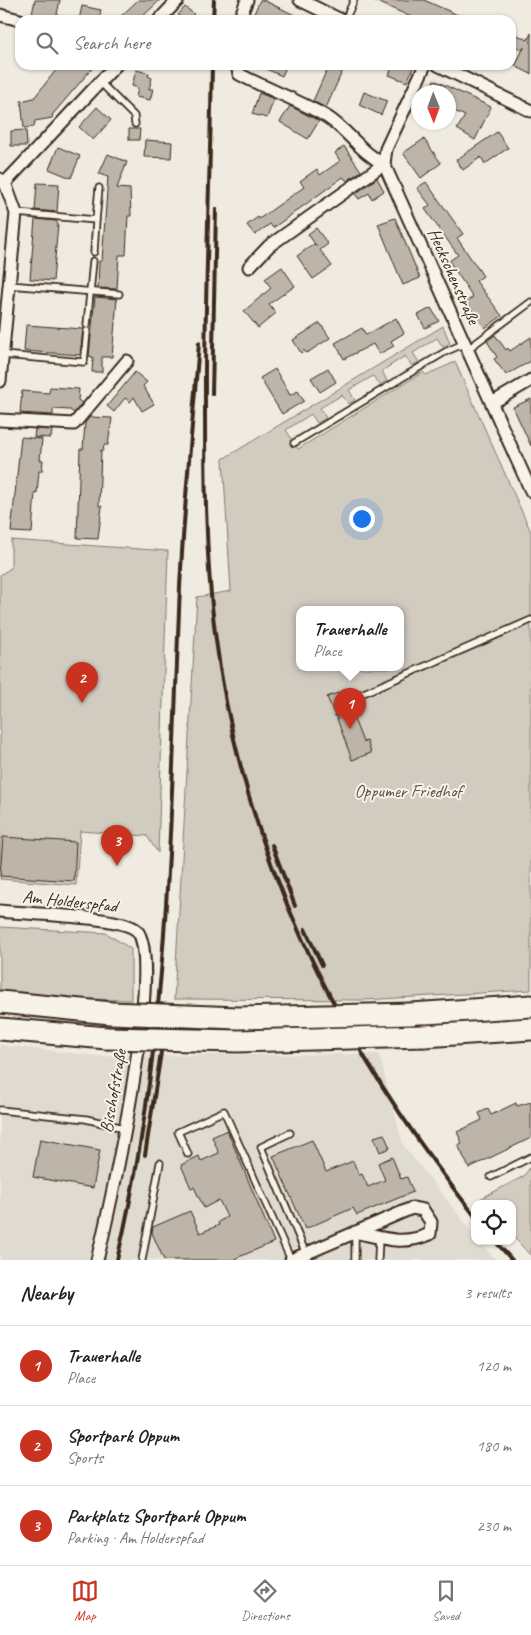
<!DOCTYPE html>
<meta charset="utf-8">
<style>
:root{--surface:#fff;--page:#f2f2f2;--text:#202124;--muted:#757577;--line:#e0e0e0;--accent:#c8321e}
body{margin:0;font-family:Caveat,sans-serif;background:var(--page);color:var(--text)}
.controls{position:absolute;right:15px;bottom:15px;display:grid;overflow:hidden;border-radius:10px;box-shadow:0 1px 4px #0004}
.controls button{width:45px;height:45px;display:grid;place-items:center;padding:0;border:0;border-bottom:1px solid var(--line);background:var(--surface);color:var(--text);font:25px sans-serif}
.compass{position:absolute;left:411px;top:85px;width:45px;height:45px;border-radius:50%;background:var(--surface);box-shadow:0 1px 4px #0004;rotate:179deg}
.you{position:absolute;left:361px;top:518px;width:18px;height:18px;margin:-12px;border:4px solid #fff;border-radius:50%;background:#1a73e8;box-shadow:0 0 0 8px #1a73e833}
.badge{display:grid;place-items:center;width:32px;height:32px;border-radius:50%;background:var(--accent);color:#fff;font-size:16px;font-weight:700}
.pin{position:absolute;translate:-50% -41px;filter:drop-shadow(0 1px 2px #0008)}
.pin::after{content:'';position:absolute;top:26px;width:18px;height:15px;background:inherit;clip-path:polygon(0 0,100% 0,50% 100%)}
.popup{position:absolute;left:296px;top:606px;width:108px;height:65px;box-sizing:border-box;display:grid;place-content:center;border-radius:10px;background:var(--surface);filter:drop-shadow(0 1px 4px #0005);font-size:16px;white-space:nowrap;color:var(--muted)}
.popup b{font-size:19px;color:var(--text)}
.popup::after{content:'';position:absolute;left:50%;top:100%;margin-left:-10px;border:10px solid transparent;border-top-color:var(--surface)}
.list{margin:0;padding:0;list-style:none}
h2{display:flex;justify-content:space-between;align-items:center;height:65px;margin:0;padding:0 20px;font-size:21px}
h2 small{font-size:16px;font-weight:400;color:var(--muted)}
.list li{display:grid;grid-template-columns:32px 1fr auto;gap:15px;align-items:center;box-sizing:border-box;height:80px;padding:0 20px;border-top:1px solid var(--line)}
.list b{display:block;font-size:19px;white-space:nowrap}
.list p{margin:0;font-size:16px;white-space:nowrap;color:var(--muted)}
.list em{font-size:16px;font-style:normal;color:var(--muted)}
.icon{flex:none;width:28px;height:28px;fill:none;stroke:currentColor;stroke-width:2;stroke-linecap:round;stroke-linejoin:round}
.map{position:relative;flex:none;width:531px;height:1260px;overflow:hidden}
.search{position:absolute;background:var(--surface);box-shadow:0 1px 4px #0004;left:15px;right:15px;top:15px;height:55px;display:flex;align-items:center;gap:12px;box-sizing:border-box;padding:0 18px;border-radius:15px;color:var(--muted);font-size:19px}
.sheet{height:305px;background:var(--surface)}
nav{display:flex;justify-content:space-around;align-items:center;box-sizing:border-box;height:70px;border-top:1px solid var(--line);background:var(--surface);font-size:14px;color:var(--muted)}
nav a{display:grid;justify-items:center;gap:2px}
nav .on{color:var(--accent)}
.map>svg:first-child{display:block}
</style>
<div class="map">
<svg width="531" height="1260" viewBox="0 0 531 1260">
<rect width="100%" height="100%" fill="#efebe0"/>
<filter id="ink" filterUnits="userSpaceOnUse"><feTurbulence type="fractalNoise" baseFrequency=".02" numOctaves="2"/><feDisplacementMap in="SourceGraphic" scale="10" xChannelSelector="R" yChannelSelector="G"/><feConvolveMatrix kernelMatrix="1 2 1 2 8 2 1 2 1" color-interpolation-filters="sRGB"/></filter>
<g filter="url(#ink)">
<polygon fill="#e0dbd0" points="0,1045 99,1056 379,1054 403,1145 475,1235 475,1241 480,1241 496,1260 0,1260"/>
<g fill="#d1cbc0" stroke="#867a6f" fill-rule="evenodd">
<path d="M443 326 450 343 443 347 437 338 413 353 419 362 412 366 405 356 382 371 387 381 380 385 373 376 349 390 355 400 348 404 342 395 320 408 326 418 317 423 311 414 286 430 298 449 423 372 426 375 455 362 531 532V990L365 1000 174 999 197 597 231 591 223 459ZM300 610H400V668H300Z"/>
<polygon points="11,540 168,551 158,853 147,836 80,831 76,885 0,879 0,575 11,568"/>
<polygon points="0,927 106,933 131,949 131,1000 41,998 0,991"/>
<polygon points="531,1166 531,1256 512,1235 512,1204 484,1204 480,1199 524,1176"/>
</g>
<g fill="#bdb5aa" stroke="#3b2a1e">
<polygon points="35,0 60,0 56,19 32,14"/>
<polygon points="138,0 160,0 139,20 117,20"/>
<polygon points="260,0 263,0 305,20 262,20 253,16"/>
<polygon points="373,0 424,0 469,20 418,20"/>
<polygon points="82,6 101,10 99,20 79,20"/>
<polygon points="185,7 194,14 188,20 184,20 178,15"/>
<polygon points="511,32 528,40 531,33 531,74 515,66 524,47 523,50 511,44"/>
<polygon points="60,65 95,65 53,114 52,118 35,121 34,127 24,128 21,101 34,98"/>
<polygon points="257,65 287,65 282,76"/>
<polygon points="329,65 345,65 326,108 313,101"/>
<polygon points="393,65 406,65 413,68 407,82 389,75"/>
<polygon points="136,70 149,73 148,76 152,78 149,89 153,89 150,100 136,97 138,88 132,86"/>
<polygon points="434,80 491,107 475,140 457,129 465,116 448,108 448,92 428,92"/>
<polygon points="364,92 387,101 381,115 359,105"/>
<polygon points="259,93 274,99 267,118 252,114"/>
<polygon points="290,106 319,121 308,139 280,122"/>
<polygon points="97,107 111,120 93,140 79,127"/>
<polygon points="129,129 140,129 139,140 129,140"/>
<polygon points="26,130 27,146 11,146 11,131"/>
<polygon points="497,132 508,148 485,164 481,157 463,170 456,160"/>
<polygon points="424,139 441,163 421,178 403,153"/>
<polygon points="145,140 172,142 171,158 144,157"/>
<polygon points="344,146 361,171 347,181 343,177 273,228 270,224 255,235 247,225 258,217 259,219 304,187 300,181 317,169 320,175 340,161 335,153"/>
<polygon points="58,147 80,156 71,178 49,169"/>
<polygon points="108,154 127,162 117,188 130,189 131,216 128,216 126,255 119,255 117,289 98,288 99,261 102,261 108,177 99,174"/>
<polygon points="377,178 384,191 372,199 369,193 359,199 355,194"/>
<polygon points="426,182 463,234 457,238 483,276 476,281 502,316 485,328 466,302 473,297 449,261 458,255 425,209 430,205 417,188"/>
<polygon points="37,183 59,184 57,212 35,210"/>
<polygon points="395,218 420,278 403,285 378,224"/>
<polygon points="35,219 56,221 58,224 53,281 30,279"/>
<polygon points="316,228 328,244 320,250 332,266 313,279 297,256 314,244 317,247 308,234"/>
<polygon points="282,267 295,286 269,304 276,313 258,328 244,311 271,288 265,279"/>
<polygon points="95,297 117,299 112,357 102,357 102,372 92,372 93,357 89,356"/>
<polygon points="431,308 439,321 425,328 418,315"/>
<polygon points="396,318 404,333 391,341 394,346 379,354 373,344 344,359 335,343 362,328 366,335"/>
<polygon points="320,323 330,338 310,351 306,353 304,350 301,353 293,340"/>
<polygon points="26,325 83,329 80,355 24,351"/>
<polygon points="495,335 506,350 508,348 510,351 531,337 531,361 506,375 494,359 497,357 487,341"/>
<polygon points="328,368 336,382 320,392 311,378"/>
<polygon points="275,369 290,395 298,391 304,401 282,414 260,378"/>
<polygon points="135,372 147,382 143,386 154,404 142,411 134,397 130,402 125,398 114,412 107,406"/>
<polygon points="50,387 79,389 78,400 82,403 74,413 70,410 53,409 53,415 20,413 22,391 49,393"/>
<polygon points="531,399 531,446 513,407"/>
<polygon points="90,417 112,418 108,445 104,445 103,451 101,450 99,506 102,506 98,539 77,538 80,449 83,449 85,423"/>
<polygon points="35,429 52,430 51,438 34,437"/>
<polygon points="21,437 42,439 40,460 43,460 42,471 39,471 37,493 35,492 32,533 11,532"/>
<polygon points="351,688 358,706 350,709 363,742 367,741 371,753 352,760 336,716 335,716 327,697"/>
<polygon points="3,837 76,842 74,881 0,876"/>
<polygon points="531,1102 531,1138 469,1168 458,1145 462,1143 457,1132 482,1120 479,1113 488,1109 491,1115 516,1103 517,1106"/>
<polygon points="227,1130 274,1242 232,1260 164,1260 152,1233 153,1227 190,1211 200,1233 219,1225 218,1222 227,1217 219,1200 204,1208 194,1187 191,1188 181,1165 199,1156 201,1161 219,1153 212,1137"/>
<polygon points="384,1134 390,1148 380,1152 374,1137"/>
<polygon points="40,1139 100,1150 93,1188 33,1177"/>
<polygon points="312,1140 326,1172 353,1161 359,1175 362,1174 368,1187 385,1180 378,1163 392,1157 401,1179 407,1177 413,1192 357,1215 353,1208 305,1229 273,1156"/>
</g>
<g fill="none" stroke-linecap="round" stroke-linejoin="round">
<defs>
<g id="service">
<polyline points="345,20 354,0"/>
<polyline points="100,82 134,116 135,124"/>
<polyline points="16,213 96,220 94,252"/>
<polyline points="96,220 99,188"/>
<polyline points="9,285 119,294"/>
<polyline points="87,325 93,261"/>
<polyline points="468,349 531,302"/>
<polyline points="2,355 84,362 87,331"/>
<polyline points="294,443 445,352 465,343"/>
<polyline points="359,695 531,620"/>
<polyline points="0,1110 86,1119 124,1128"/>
<polyline points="290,1133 261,1147 306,1254"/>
<polyline points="188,1154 178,1132 224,1111 291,1260"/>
<polyline points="491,1177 531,1157"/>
<polyline points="355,1232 355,1260"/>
<polyline points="142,1260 160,1163"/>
<polyline points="378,1260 379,1237"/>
</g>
<g id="minor">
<polyline points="300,0 341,20"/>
<polyline points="0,15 20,20"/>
<polyline points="159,20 178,0"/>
<polyline points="239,20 247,0"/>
<path d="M237 65 239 74C268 90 299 100 327 117 348 130 361 153 384 164L269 246 249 267"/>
<polyline points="425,65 386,149 384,164 531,491"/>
<polyline points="438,65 531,111"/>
<polyline points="0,179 5,183 16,213 0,381"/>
<polyline points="5,183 116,65"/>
<polyline points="492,403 531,380"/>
<polyline points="0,420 74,424 127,361"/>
<path d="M0 911C27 914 117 916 135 929 168 951 108 1217 97 1260"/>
<path d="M291 1260 412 1208 423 1210 431 1222 430 1234C402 1246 383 1238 355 1232"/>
</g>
<g id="motorway">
<polyline points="0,1002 111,1013"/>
<polyline points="411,1014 531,1006"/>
<polyline points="0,1029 107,1038"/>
<polyline points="424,1036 531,1029"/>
</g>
</defs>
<use href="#service" stroke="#3b2a1e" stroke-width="9"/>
<use href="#minor" stroke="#3b2a1e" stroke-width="15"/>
<use href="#motorway" stroke="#3b2a1e" stroke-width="25"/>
<use href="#service" stroke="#f7f3e8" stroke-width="5.5"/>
<use href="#minor" stroke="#f7f3e8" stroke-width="11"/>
<use href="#motorway" stroke="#f7f3e8" stroke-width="21"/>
<g stroke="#3b2a1e" stroke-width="4">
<polyline points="213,20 214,0"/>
<path d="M212 65C210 167 206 269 205 370 205 458 204 545 215 633 243 855 337 1042 475 1216"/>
<polyline points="212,394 216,209"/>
<polyline points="272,845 295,906"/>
<polyline points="305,929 322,965"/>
<polyline points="145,1155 164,1033"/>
<polyline points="495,1241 512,1260"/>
<path d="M117 1260C168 1047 170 829 179 611 182 521 192 433 199 343"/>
</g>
<defs>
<g id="motorway-bridge">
<polyline points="111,1013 238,1018 411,1014"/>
<polyline points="107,1038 238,1041 424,1036"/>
</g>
</defs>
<use href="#motorway-bridge" stroke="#3b2a1e" stroke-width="25" stroke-linecap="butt"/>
<use href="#motorway-bridge" stroke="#f7f3e8" stroke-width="21"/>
</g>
</g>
<g text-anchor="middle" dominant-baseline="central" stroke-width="4" stroke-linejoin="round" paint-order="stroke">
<g font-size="18" fill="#3b2a1e" stroke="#f7f3e8">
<text transform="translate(454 276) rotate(66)">Heckschenstraße</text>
<text transform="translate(70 901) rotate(6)">Am Holderspfad</text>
<text transform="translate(113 1091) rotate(-80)">Bischofstraße</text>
</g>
<g font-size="18" fill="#605246" stroke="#f7f3e8">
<text x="408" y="791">Oppumer Friedhof</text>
</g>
</g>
</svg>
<div class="controls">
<button><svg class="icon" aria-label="locate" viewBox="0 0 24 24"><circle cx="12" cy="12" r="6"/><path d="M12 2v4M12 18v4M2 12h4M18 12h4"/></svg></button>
</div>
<svg class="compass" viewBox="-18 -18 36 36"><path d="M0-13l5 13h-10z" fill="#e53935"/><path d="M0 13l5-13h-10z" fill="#757577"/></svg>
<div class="you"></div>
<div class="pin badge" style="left:350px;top:729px">1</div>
<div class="popup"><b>Trauerhalle</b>Place</div>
<div class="pin badge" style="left:82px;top:703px">2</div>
<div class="pin badge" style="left:117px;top:866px">3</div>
<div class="search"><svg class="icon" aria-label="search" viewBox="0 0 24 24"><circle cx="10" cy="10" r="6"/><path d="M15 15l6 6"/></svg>Search here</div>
</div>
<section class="sheet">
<h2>Nearby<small>3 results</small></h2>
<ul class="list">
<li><span class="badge">1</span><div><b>Trauerhalle</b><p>Place</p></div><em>120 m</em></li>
<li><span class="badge">2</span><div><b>Sportpark Oppum</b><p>Sports</p></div><em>180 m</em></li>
<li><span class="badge">3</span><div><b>Parkplatz Sportpark Oppum</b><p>Parking · Am Holderspfad</p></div><em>230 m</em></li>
</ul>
</section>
<nav>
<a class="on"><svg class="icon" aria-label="map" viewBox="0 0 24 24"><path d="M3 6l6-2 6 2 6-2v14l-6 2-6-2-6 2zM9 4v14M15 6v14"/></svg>Map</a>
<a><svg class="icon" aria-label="directions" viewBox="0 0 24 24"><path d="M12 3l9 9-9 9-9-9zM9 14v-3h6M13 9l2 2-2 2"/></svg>Directions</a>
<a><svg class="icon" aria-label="saved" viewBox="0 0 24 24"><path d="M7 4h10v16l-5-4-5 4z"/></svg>Saved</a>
</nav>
